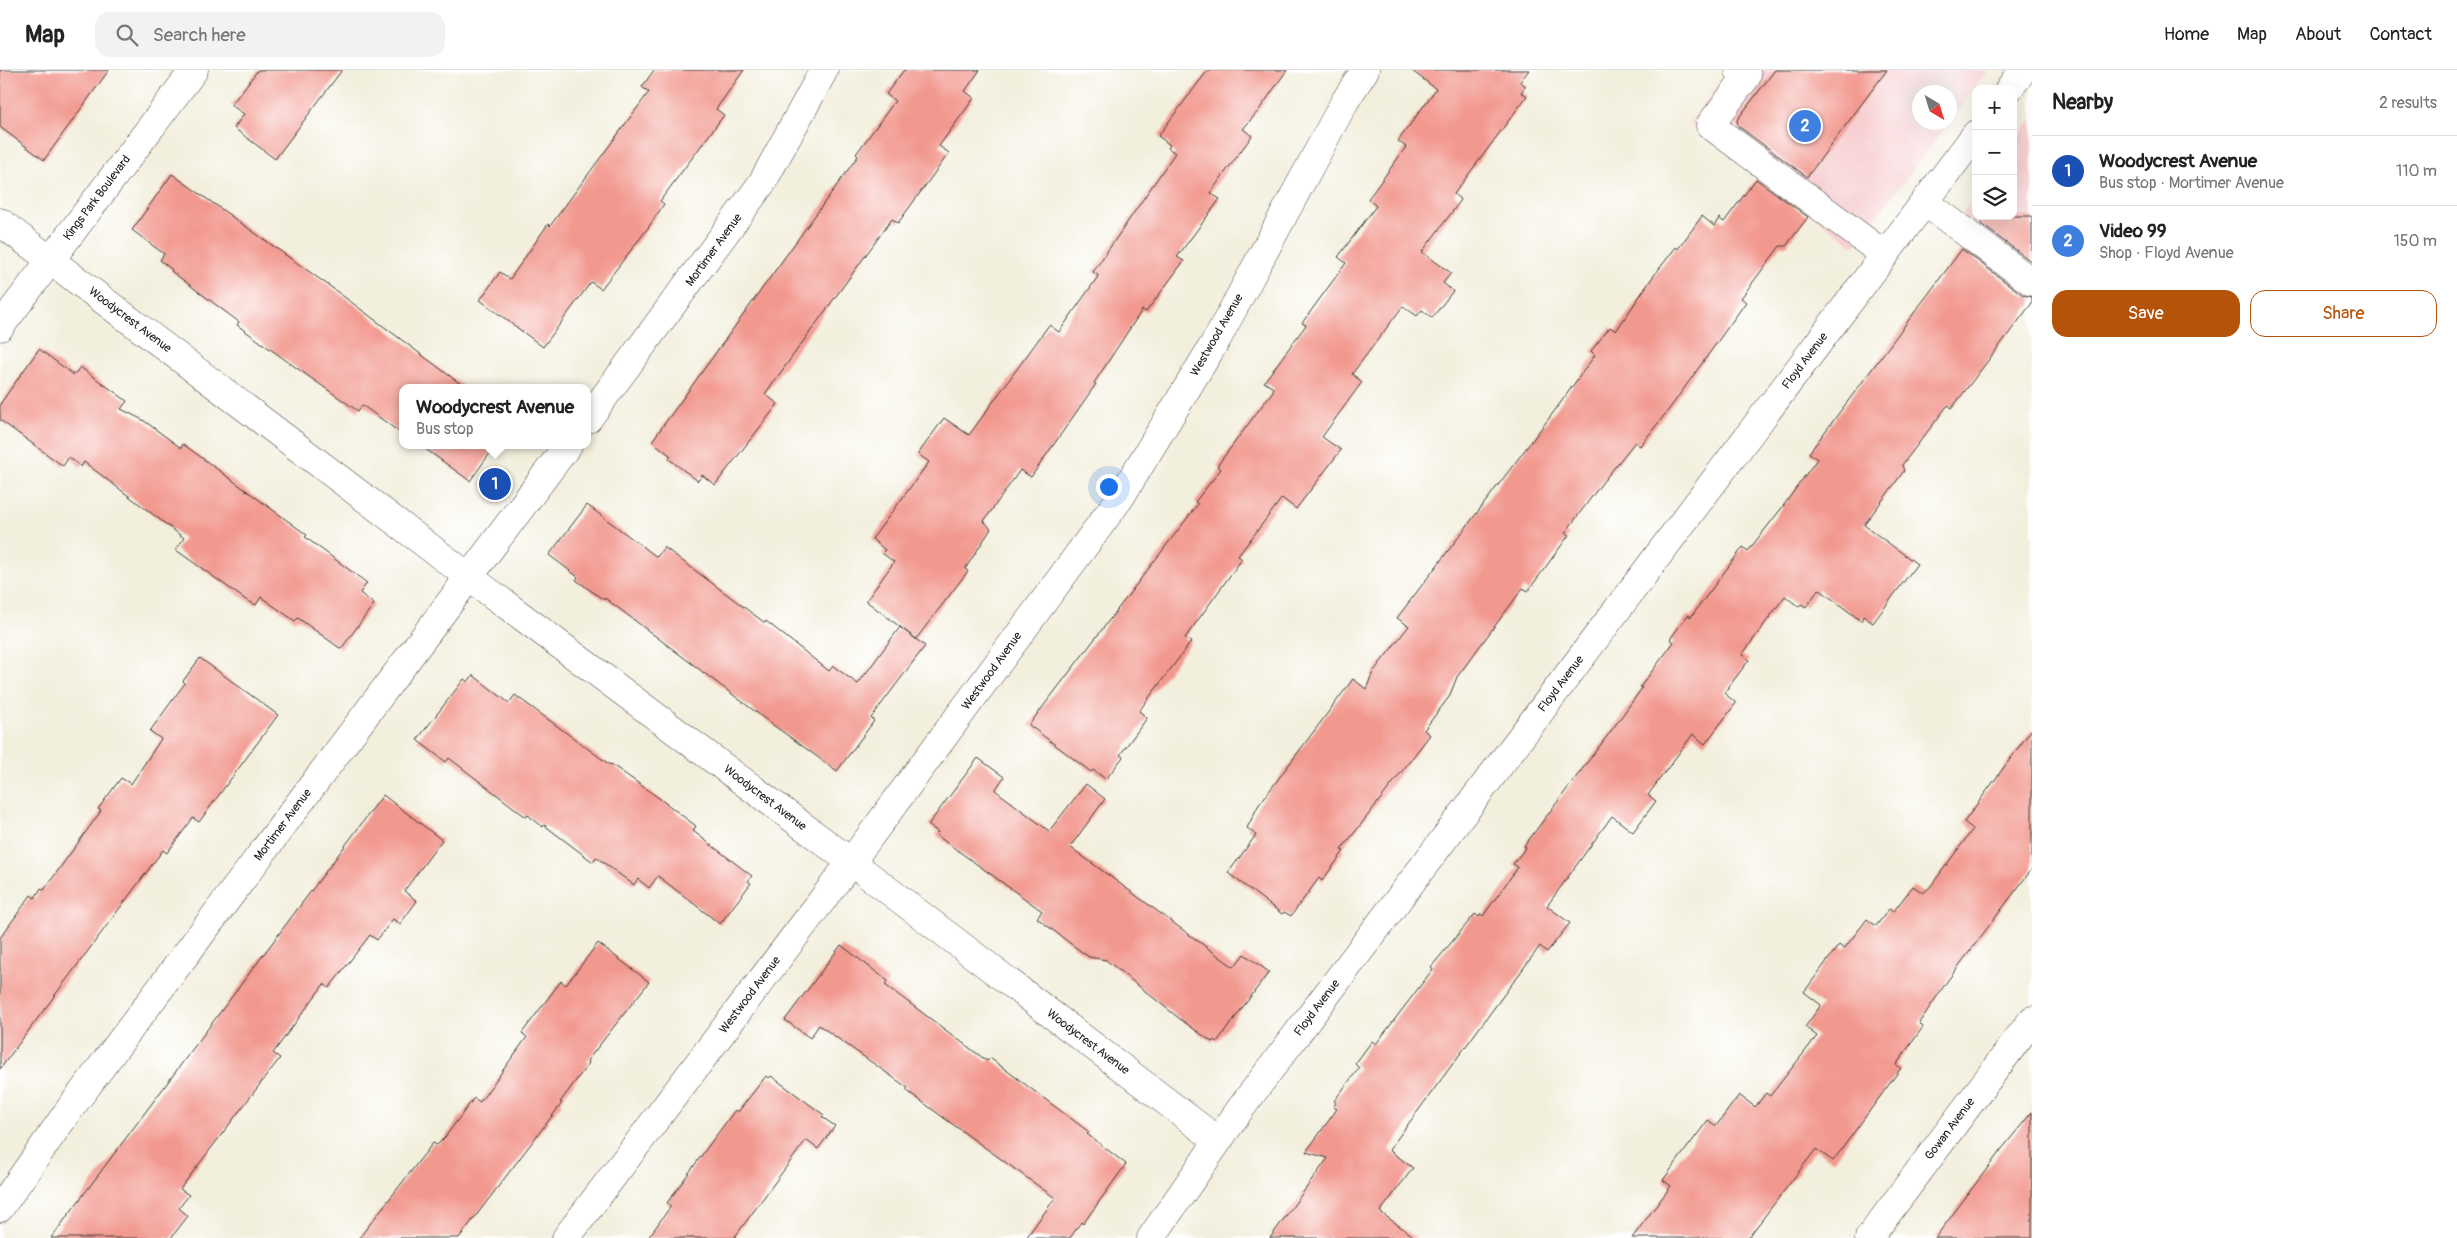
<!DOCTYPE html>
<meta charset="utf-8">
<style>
:root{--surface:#fff;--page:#f2f2f2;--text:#222;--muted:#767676;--line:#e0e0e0;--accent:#b45309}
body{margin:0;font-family:Pangolin,sans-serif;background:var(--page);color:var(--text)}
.controls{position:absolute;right:15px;top:15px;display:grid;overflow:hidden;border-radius:10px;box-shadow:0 5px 20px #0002}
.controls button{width:45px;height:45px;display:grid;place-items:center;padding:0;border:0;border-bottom:1px solid var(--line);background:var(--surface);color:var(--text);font:25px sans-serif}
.compass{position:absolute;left:1912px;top:15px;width:45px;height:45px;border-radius:50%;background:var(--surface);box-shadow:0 5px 20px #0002;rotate:142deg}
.you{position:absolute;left:1108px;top:416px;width:18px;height:18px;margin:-12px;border:4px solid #fff;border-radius:50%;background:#1a73e8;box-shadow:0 0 0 8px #1a73e833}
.badge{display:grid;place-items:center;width:32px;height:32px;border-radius:50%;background:var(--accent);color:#fff;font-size:16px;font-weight:700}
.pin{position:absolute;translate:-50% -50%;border:2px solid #fff;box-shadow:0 1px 5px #0006}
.popup{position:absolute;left:399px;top:314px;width:192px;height:65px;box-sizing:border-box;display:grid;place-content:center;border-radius:10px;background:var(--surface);filter:drop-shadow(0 1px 4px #0005);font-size:16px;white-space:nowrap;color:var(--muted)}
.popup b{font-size:19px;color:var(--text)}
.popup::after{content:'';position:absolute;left:50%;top:100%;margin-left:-10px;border:10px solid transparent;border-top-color:var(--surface)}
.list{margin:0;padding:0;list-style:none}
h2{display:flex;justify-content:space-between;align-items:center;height:65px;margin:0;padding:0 20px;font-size:21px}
h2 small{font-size:16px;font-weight:400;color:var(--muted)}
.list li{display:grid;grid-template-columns:32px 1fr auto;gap:15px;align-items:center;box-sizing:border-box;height:70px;padding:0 20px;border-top:1px solid var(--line)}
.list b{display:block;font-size:19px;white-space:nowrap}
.list p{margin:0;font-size:16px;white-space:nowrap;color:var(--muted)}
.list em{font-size:16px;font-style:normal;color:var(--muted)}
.actions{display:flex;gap:10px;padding:15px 20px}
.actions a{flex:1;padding:11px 0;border:1px solid var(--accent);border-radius:15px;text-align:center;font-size:18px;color:var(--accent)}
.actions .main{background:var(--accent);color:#fff}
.icon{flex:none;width:28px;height:28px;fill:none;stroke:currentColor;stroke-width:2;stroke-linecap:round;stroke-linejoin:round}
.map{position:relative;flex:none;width:2032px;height:1168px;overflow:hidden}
header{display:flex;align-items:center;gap:30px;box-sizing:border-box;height:70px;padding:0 25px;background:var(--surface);border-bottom:1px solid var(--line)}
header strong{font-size:24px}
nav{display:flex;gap:28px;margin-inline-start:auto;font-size:18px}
.search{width:350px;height:45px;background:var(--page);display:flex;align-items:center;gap:12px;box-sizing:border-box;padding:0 18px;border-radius:15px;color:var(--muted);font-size:19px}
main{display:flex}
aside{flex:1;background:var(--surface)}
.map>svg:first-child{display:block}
</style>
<header>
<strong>Map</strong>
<div class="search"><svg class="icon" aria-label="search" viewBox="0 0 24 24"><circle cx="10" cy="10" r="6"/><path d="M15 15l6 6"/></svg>Search here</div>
<nav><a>Home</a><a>Map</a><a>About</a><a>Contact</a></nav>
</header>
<main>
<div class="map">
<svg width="2032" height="1168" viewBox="0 0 2032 1168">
<rect width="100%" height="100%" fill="#fff"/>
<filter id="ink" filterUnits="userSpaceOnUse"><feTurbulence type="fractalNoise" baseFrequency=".02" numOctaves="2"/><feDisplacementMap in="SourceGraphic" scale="10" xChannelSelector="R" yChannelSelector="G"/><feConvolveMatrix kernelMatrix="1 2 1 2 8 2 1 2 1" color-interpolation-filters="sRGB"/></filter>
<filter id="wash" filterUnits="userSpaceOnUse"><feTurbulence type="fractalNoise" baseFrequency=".0096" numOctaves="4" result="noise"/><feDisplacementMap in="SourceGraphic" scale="20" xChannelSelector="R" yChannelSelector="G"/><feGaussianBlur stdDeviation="1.12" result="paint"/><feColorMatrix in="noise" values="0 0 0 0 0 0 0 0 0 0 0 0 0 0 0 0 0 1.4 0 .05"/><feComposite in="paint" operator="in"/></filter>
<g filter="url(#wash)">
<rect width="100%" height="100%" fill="#f3efdd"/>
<g fill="#f7cfd1">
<polygon points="1724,0 1988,0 1950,52 1950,22 1920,22 1920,52 1949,53 1854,176 1689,53 1729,4"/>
<polygon points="2032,49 2032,228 1946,164 1976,125 1976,146 2013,146 2013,74"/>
</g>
<g id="blocks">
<g fill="#f2998f">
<polygon points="0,0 109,0 44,90 0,57"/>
<polygon points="258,0 342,0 275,89 234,58 244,44 231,35"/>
<polygon points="654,0 744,0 716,39 724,45 660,131 664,134 648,158 601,219 591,212 543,277 480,230 500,202 510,209 548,154 550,156 649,22 642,17"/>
<polygon points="904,0 980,0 965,21 974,28 939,76 949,83 898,153 892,149 765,324 778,334 715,415 702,405 698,411 669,389 671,386 652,371 858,86 856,84 895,31 886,24"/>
<polygon points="1208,0 1287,0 1259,40 1243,59 1252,66 1210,123 1220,129 1177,187 1184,191 1146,242 1142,240 1094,313 1096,314 1031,407 1020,400 984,451 991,459 965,499 968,501 916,569 866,531 894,492 882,483 885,480 872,469 929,392 918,384 944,348 969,365 1049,255 1059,262 1097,208 1098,205 1093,202 1175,83 1168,78 1170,75 1158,66"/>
<polygon points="1411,0 1529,0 1520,12 1526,16 1521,22 1527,26 1454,124 1461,130 1422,182 1451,203 1443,213 1453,221 1432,248 1422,240 1417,246 1403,236 1352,304 1362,312 1322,367 1341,380 1296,439 1282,428 1238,486 1242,489 1185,568 1191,572 1139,641 1147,648 1120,685 1123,687 1106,709 1093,700 1091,702 1029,655 1198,434 1195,432 1221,399 1217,396 1273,321 1273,318 1264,312 1306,255 1302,253 1346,193 1338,187 1376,136 1368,129 1406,77 1398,71 1436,19"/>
<polygon points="1775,0 1887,0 1807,107 1738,56 1737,50"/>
<polygon points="172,104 335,220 466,318 402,318 402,364 362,335 358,341 291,294 237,255 239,252 171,201 172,200 160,190 164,184 132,160"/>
<polygon points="1756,109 1808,147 1786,176 1780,176 1741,228 1746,232 1670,338 1640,376 1635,372 1602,413 1565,463 1569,465 1528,521 1523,518 1457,607 1449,627 1424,660 1430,665 1341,780 1344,781 1322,811 1319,808 1291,846 1284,842 1282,844 1228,803 1256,765 1247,758 1258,736 1353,609 1366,619 1373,602 1409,556 1397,548 1556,339 1595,285 1591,281 1610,257 1616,261 1652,208 1676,177 1678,179 1702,146 1714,156 1719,148 1724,152"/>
<polygon points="1987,146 2032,146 2032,192 1981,154"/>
<polygon points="1962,179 2023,225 2032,227 2032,233 1952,338 1948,335 1902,395 1904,401 1864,455 1917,494 1873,553 1863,546 1861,551 1819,519 1806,537 1801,534 1799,537 1785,526 1742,585 1749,590 1724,623 1736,633 1705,674 1693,664 1648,725 1656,731 1633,762 1612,746 1547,836 1570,853 1547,882 1540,876 1389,1080 1413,1098 1380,1142 1416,1168 1270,1168 1328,1088 1306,1082 1337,1039 1333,1037 1336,1033 1334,1031 1359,998 1355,994 1372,971 1376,974 1433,899 1431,897 1475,844 1479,847 1481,844 1483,846 1518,797 1513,794 1526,777 1524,776 1614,657 1642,618 1640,617 1674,572 1670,569 1688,545 1691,547 1743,477 1748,481 1781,439 1817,389 1809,383"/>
<polygon points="39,279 74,305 80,297 127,331 121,339 143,350 181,378 183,374 307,465 305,467 367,513 360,523 374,534 341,579 298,548 295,551 261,527 256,535 246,530 176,480 184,468 84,392 81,397 69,387 63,396 0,350 0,334"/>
<polygon points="420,375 496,375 470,411"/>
<polygon points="587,435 657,487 664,477 765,553 766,551 829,601 833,596 858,614 900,557 925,576 871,648 874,651 837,701 769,652 605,528 604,530 576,510 578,507 549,485"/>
<polygon points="200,588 278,645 199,752 193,748 167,783 163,780 0,999 0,868 31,825 35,828 41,818 44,820 101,741 98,739 121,708 131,714 161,669 150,661 185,613 183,611"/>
<polygon points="473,605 509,633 515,625 610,695 611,694 659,728 696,756 693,761 752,806 748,811 751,813 720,854 658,806 649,818 638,809 634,815 596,787 593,792 544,755 543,757 528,745 526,747 449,688 446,692 417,670 464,609 468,612"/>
<polygon points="2032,659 2032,799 1948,910 1919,953 1923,957 1896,995 1901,998 1833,1091 1816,1079 1748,1168 1632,1168 1671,1116 1663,1110 1708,1050 1716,1056 1739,1025 1755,1037 1766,1023 1770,1026 1817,966 1805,957 1821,935 1804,922 1839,875 1844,879 1867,849 1876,856 1889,839 1893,842 1913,816 1923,823 1930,817 1973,759 1964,752"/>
<polygon points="978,688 1004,707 995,720 1049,761 1086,714 1105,729 1070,777 1228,893 1234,897 1244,884 1269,902 1217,972 1214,970 1212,972 1180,949 1106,890 1089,887 1075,877 1037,848 1042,841 936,765 938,762 928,755"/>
<polygon points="383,725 442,770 404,821 417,831 400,854 393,849 377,870 370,865 329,918 324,914 273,983 280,988 180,1119 189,1125 179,1138 188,1146 171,1168 51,1168"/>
<polygon points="598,873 649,912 587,991 589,993 560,1032 562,1033 459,1168 359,1168 433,1073 437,1075 445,1067 474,1028 480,1032 527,967 522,963 561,911 566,915"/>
<polygon points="841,875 888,911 885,915 904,929 987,991 990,988 1089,1062 1087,1064 1126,1094 1083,1154 1081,1152 1070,1168 1026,1168 1055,1128 944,1048 906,1020 908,1018 819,955 810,968 785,950"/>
<polygon points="766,1006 769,1008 771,1006 824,1045 822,1047 835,1056 818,1079 806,1070 734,1168 648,1168 671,1136 667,1133 704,1082 735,1040 738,1042"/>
<polygon points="2032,1042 2032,1168 1935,1168 2001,1080"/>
</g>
</g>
</g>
<g filter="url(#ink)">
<use href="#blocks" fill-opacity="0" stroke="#3c3c39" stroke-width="1"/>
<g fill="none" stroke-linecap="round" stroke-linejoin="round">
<defs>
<g id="minor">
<polyline points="1739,0 1747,6 1710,55 1885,185"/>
<polyline points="2009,19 2023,0"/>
<polyline points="1925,132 2032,212"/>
<polyline points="0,152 469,507 851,792 1217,1070"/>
<polyline points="0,257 194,0"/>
<polyline points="588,349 762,113 824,0"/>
<polyline points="0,1138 69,1040 568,375"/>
<polyline points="566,1168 851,792 1120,428 1217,269 1345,31 1365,0"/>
<polyline points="1151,1168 1241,1038 1976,64"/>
<polyline points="1869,1168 2032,950"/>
</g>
</defs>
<use href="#minor" stroke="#3c3c39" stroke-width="29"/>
<use href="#minor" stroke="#fff" stroke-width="28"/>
</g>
</g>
<g text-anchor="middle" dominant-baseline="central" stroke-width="5" stroke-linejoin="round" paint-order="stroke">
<g font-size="12" fill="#1c1c1c" stroke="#fff">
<text transform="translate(97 128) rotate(-53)">Kings Park Boulevard</text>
<text transform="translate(714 180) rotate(-54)">Mortimer Avenue</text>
<text transform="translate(130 250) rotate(37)">Woodycrest Avenue</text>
<text transform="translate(1217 265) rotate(-60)">Westwood Avenue</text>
<text transform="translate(1805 291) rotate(-53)">Floyd Avenue</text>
<text transform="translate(992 601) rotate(-54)">Westwood Avenue</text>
<text transform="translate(1561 614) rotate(-53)">Floyd Avenue</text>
<text transform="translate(765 728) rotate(37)">Woodycrest Avenue</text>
<text transform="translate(283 755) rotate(-53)">Mortimer Avenue</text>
<text transform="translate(750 925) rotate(-53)">Westwood Avenue</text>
<text transform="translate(1317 938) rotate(-53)">Floyd Avenue</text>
<text transform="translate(1088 972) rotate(37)">Woodycrest Avenue</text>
<text transform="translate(1950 1059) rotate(-53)">Gowan Avenue</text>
</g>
</g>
</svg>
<div class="controls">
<button>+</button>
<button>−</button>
<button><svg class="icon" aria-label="layers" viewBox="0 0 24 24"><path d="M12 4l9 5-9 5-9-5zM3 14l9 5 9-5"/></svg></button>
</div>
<svg class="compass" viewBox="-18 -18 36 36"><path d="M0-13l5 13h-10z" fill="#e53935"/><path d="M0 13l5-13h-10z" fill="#767676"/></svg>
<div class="you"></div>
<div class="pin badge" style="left:495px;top:414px;background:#1a4fb4">1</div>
<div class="popup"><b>Woodycrest Avenue</b>Bus stop</div>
<div class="pin badge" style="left:1805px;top:56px;background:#3f7fe0">2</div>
</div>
<aside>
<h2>Nearby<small>2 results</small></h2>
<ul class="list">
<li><span class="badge" style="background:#1a4fb4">1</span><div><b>Woodycrest Avenue</b><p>Bus stop · Mortimer Avenue</p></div><em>110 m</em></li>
<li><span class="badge" style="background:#3f7fe0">2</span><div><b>Video 99</b><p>Shop · Floyd Avenue</p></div><em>150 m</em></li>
</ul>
<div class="actions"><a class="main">Save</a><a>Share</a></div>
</aside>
</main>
